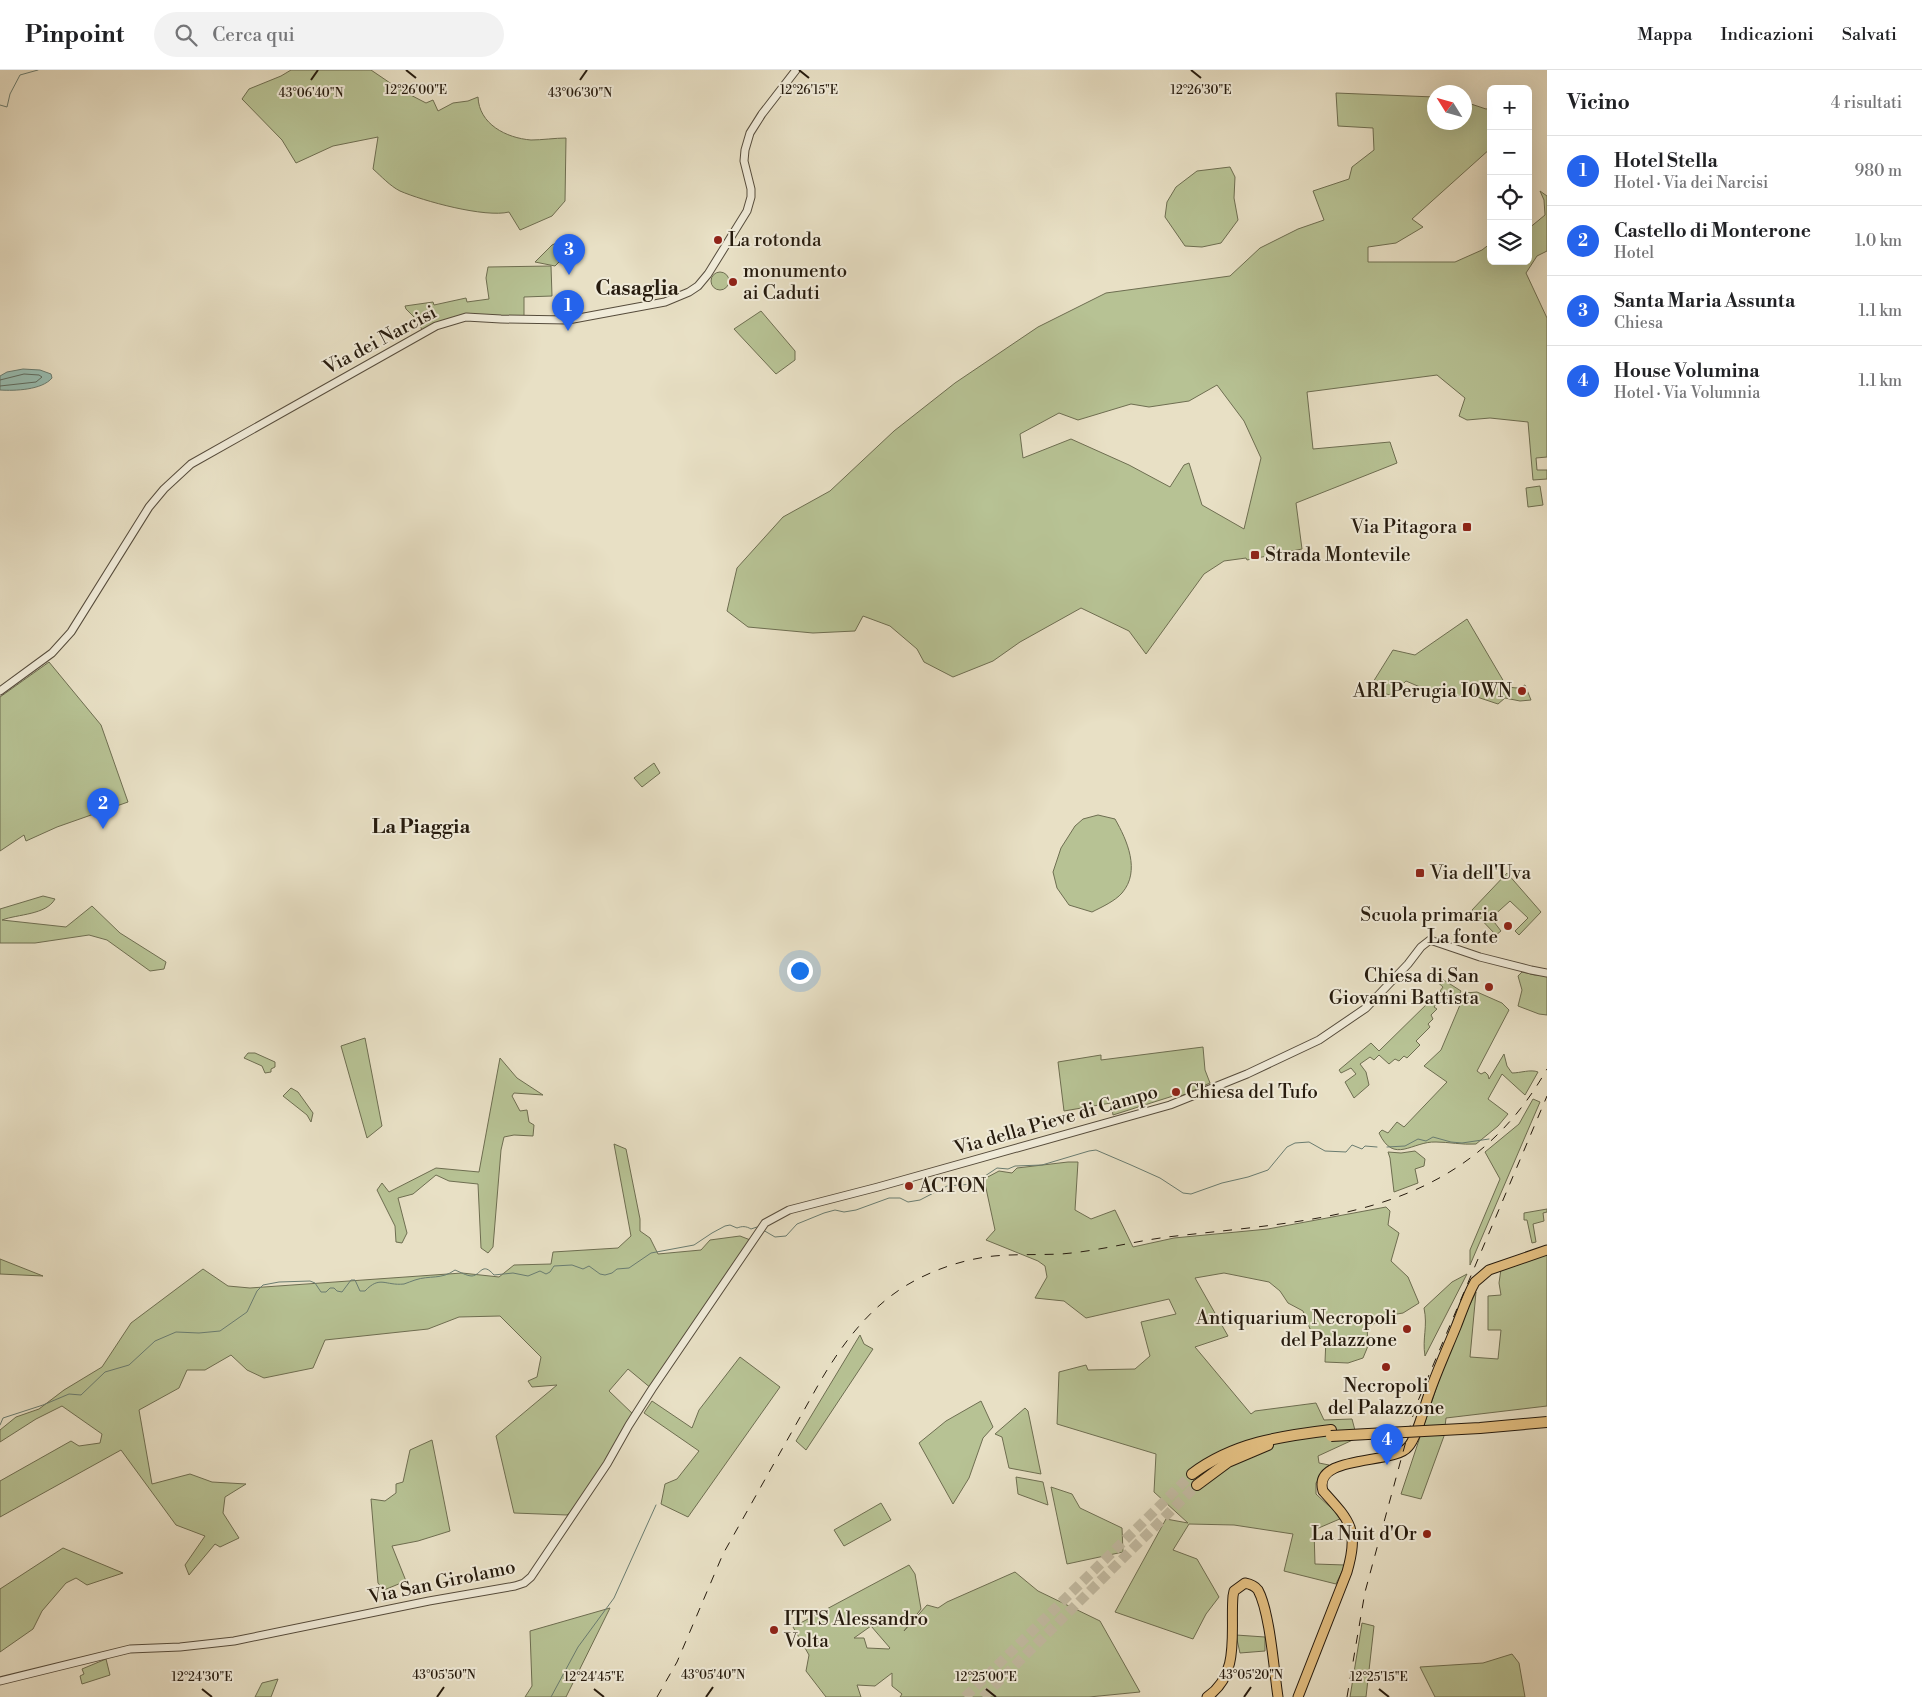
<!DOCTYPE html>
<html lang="it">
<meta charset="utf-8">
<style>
:root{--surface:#fff;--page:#f2f2f2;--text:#202124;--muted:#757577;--line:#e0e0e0;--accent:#2563eb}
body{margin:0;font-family:"Libre Bodoni",serif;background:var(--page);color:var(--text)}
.controls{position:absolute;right:15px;top:15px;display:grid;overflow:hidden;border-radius:8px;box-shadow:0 5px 20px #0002}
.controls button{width:45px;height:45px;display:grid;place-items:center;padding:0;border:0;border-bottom:1px solid var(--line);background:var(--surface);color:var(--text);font:25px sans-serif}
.compass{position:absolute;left:1427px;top:15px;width:45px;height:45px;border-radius:50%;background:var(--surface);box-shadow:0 5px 20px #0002;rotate:307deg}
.you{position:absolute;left:799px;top:900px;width:18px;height:18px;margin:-12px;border:4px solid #fff;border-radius:50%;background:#1a73e8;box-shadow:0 0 0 8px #1a73e833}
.badge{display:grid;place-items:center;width:32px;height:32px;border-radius:50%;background:var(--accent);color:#fff;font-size:16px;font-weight:700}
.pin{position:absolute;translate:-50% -41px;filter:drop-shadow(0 1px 2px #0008)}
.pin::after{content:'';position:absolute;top:26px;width:18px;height:15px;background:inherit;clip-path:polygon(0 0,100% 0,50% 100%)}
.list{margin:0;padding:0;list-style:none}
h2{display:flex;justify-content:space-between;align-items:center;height:65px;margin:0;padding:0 20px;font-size:21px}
h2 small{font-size:16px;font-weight:400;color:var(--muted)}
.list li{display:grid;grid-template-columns:32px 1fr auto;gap:15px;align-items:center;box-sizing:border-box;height:70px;padding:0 20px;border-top:1px solid var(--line)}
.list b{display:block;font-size:19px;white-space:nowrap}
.list p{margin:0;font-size:16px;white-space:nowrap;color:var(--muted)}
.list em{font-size:16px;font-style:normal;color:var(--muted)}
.icon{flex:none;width:28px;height:28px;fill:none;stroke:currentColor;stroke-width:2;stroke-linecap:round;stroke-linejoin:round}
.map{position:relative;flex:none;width:1547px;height:1627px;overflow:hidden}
header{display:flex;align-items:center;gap:30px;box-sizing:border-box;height:70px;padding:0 25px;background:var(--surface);border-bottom:1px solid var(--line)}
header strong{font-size:24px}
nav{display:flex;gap:28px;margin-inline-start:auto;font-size:18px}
.search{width:350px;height:45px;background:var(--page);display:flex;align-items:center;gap:12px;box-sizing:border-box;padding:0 18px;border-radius:28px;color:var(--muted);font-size:19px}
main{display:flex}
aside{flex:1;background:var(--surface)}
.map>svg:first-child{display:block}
</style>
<header>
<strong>Pinpoint</strong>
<div class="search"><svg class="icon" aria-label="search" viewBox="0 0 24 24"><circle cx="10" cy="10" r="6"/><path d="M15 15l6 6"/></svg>Cerca qui</div>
<nav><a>Mappa</a><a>Indicazioni</a><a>Salvati</a></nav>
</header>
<main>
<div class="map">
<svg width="1547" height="1627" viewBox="0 0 1547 1627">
<rect width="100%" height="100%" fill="#e8e0c5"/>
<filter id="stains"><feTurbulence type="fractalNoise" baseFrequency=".004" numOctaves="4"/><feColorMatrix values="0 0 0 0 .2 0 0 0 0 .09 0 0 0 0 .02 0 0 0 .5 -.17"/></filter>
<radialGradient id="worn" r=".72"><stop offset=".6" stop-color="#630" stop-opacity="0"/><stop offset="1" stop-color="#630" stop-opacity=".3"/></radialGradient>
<g fill="#b7c294" stroke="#6e6e51" fill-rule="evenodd">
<path d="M291 0H371L399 19 426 33 433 30 438 41 453 33 468 31 478 27C479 54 506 68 531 70 542 70 555 68 566 68L565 131 552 146 520 160 509 142C485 148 423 131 400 121 390 116 381 106 373 99L378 67 333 76 296 93 282 70 242 29 249 19 281 6Z"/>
<path d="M1336 23 1434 27V52H1464L1465 32 1486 39 1491 38V78L1412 149 1423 157 1396 173 1368 177V192H1455L1482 180 1491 173V191H1528V159L1545 145 1544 130 1540 121 1547 126V181L1537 186 1526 203 1547 248V387L1536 388 1537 400H1547V409L1533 410 1528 352 1490 348 1467 350 1459 346 1465 328 1437 305 1307 322 1313 379 1390 372 1397 393 1296 433 1302 479 1247 490 1246 488 1224 491 1204 504 1146 584 1129 561 1081 538 1020 572 993 591 953 607 924 592 917 579 890 556 863 546 855 561 813 563 748 557 727 541 737 498 783 447 830 421 894 361 955 313 1038 257 1106 223 1230 206 1260 178 1298 159 1324 150 1313 121 1349 109 1352 97 1374 80 1373 58 1338 56ZM1217 315 1244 351 1261 388 1244 459 1202 435 1189 393 1184 395 1170 417 1129 395 1071 369 1023 388 1020 364 1059 343 1078 350 1131 334 1149 337 1189 331Z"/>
<polygon points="1230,97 1235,107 1234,128 1238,150 1221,173 1202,177 1185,176 1165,147 1167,132 1176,117 1197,101"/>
<polygon points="561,171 569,172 563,188 555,196 535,192 552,175"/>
<polygon points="551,196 552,226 524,227 524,247 466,247 423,262 417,250 406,239 405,236 433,232 434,235 466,228 467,232 489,229 486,208 488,197"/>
<circle cx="720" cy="211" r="9"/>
<polygon points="761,241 795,281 795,290 776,304 734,259"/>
<polygon points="1540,416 1543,435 1528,437 1526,418"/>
<polygon points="1467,549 1507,617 1517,618 1525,615 1531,630 1520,631 1505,628 1498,634 1474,626 1461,626 1420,617 1406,611 1391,625 1375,622 1370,617 1393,580 1415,585"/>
<polygon points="49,592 101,655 128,732 57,757 26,771 24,765 0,781 0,627"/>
<polygon points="654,693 660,703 642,717 634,708"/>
<path d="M1098 745 1115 749C1127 770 1141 801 1122 823 1115 831 1102 837 1092 842L1069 835 1057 818 1053 802 1061 778 1075 756 1083 749Z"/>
<polygon points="1507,803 1541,842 1519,865 1515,861 1528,848 1510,831 1491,848 1501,861 1496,865 1472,840"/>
<path d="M43 826 55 829C46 845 18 844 2 850L66 857 92 836 120 863 166 892 164 899 150 901 107 870 89 865 35 873H0V839Z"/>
<polygon points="1522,902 1535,905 1547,905 1547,945 1539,944 1518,936 1522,920 1518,906"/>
<polygon points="1435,907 1439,907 1461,921 1454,935 1440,921 1443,917 1434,909"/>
<path d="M1477 922 1502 933 1509 940 1477 1001 1481 1004 1485 1002 1488 1005 1489 1009 1504 984 1507 996 1512 1003C1520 1003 1531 999 1538 1002L1525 1025 1502 1004 1488 1029 1508 1044 1498 1056 1476 1074C1462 1075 1449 1072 1436 1072 1412 1071 1394 1095 1379 1063L1382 1060 1388 1063 1397 1052 1404 1057 1447 1012 1424 996 1441 980 1465 923Z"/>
<polygon points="1432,929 1437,933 1434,937 1437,939 1431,945 1433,949 1428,954 1430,957 1416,971 1420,975 1407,988 1404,986 1399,991 1395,989 1389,994 1379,985 1374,990 1370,987 1360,994 1366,1002 1369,1015 1354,1028 1345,1012 1356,1004 1351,998 1341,1003 1339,1000 1371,973 1379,981"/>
<polygon points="365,968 382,1056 367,1068 341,976"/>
<polygon points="1203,977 1205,1000 1210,1013 1181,1026 1178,1017 1172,1019 1173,1026 1113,1045 1111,1033 1064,1041 1058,992 1101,985 1101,990"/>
<polygon points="248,983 255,983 275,992 275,997 271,999 271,1002 265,1003 262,996 244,988"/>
<polygon points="500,988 517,1008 543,1025 514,1023 512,1026 520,1041 527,1040 529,1052 534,1055 533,1066 514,1065 504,1067 501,1080 493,1177 488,1183 481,1178 478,1114 449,1111 436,1105 413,1124 398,1128 407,1163 402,1173 396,1172 395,1156 377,1120 382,1113 389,1122 436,1098 479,1102"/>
<polygon points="291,1018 298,1022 313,1043 311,1052 307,1045 283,1026"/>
<polygon points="1533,1029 1540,1032 1470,1195 1470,1180 1500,1109 1485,1082 1519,1054"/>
<polygon points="614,1074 626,1079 640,1149 640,1161 650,1168 658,1184 701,1180 710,1170 740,1166 753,1171 652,1319 628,1299 609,1321 635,1346 583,1430 567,1445 514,1443 496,1366 557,1315 532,1317 528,1311 537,1307 541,1287 500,1246 459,1247 428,1259 325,1270 313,1298 264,1308 247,1300 231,1285 205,1300 187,1300 179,1318 139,1340 152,1414 190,1404 212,1412 246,1414 225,1427 223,1443 239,1468 220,1477 215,1474 189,1505 185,1495 205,1466 176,1455 121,1380 0,1447 0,1411 71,1371 79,1376 100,1373 102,1364 62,1336 36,1349 0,1372 0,1360 16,1347 39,1339 64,1320 102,1297 131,1253 203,1199 228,1216 250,1218 462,1203 499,1207 514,1195 551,1194 553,1182 618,1178 631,1166"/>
<polygon points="1415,1081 1425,1089 1424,1096 1415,1099 1418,1113 1394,1122 1390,1088 1388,1082 1401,1083"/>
<polygon points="1068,1092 1078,1092 1075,1140 1091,1149 1115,1140 1133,1177 1174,1168 1268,1159 1386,1137 1390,1141 1388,1155 1399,1163 1391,1191 1408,1207 1419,1233 1403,1243 1380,1247 1379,1252 1367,1256 1368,1276 1363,1288 1348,1293 1325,1292 1326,1268 1310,1259 1303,1241 1288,1233 1280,1221 1269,1212 1224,1203 1195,1208 1228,1266 1195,1277 1251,1344 1255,1341 1316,1333 1324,1350 1352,1349 1357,1368 1318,1386 1319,1393 1329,1395 1316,1413 1316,1424 1342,1448 1314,1460 1315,1494 1345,1495 1336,1514 1284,1501 1293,1464 1234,1455 1189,1454 1173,1480 1197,1489 1219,1527 1206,1544 1193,1569 1115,1542 1166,1449 1188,1453 1154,1422 1156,1384 1057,1354 1059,1302 1086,1295 1088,1300 1135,1299 1150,1286 1141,1252 1176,1244 1169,1229 1086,1248 1064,1231 1035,1228 1047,1207 1045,1196 1038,1191 986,1170 995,1160 984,1109 999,1101 1012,1103 1017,1098"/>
<polygon points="1547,1139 1547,1142 1543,1143 1544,1151 1533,1154 1536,1172 1532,1173 1527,1150 1524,1150 1524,1143"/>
<polygon points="1547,1183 1547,1336 1446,1348 1444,1366 1421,1429 1401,1424 1451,1274 1476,1222 1470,1287 1498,1289 1501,1260 1488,1260 1488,1226 1501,1225 1499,1213 1501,1199"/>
<polygon points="0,1189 43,1206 0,1204"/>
<path d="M1467 1204 1425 1286C1422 1268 1428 1257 1424 1238L1452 1212Z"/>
<polygon points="860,1265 864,1274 873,1279 806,1380 796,1371"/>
<polygon points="740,1287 780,1317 688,1447 661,1434 665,1414 677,1409 699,1381 644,1343 652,1331 692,1358 699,1340"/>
<polygon points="981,1331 993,1357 983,1368 969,1408 953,1434 919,1373 946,1351"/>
<polygon points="1025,1338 1028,1341 1041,1404 1009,1398 1002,1367 995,1364"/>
<polygon points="432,1370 450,1461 418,1471 392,1476 406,1511 384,1520 378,1513 371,1429 385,1431 396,1423 396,1414 403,1412 410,1380"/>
<polygon points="1016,1407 1043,1412 1048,1435 1018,1424"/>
<polygon points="1051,1417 1072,1424 1080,1438 1122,1458 1123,1482 1067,1494"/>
<polygon points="881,1433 891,1450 844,1476 834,1460"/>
<polygon points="63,1478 123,1503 87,1515 76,1508 66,1513 42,1541 33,1559 0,1582 0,1519"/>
<path d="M909 1495 915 1504 921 1539 904 1561 927 1535 938 1538 947 1532 1015 1502 1038 1521 1100 1551 1140 1622 1089 1627H900L902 1624 892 1616V1603L875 1616 857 1615 861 1627H826L806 1601 809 1585 793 1557ZM871 1556 890 1578 889 1579 867 1578 864 1568H854Z"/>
<polygon points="610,1538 566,1627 525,1627 532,1616 530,1561"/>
<polygon points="1362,1553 1374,1556 1366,1627 1350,1627"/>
<polygon points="1236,1565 1265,1567 1265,1581 1240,1583"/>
<polygon points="1512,1584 1519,1593 1525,1627 1435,1627 1420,1597 1483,1593"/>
<polygon points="106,1589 110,1605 82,1614 80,1606 84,1604 82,1599"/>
<polygon points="278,1609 271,1627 255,1627 262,1613"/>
</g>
<path fill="#98bdb1" stroke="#6a7c70" d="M23 299 40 300 51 304 52 308C42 320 15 321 0 320V306L7 302Z"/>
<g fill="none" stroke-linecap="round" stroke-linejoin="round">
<polyline stroke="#5f6c60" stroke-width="1" points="0,310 24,304 39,305 42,307 36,312 0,316"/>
<g stroke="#6a7c70" stroke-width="1">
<polyline points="0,35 7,37 10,24 20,5 38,0"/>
<polyline points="1387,1077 1405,1076 1418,1069 1426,1071 1433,1067 1451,1072 1462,1073 1489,1069"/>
<polyline points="763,1160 775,1167 786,1166 797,1154 824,1143 835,1140 844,1142 856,1140 889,1128 900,1128 908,1132 920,1130 947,1116 973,1114 997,1098 1008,1099 1015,1096 1042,1095 1089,1081 1096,1080 1131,1095 1160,1108 1183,1123 1191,1124 1222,1113 1248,1107 1268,1100 1287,1077 1295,1073 1309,1072 1325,1081 1346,1082 1352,1075 1362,1079 1365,1076 1377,1077"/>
<path d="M0 1355 3 1348 43 1335 69 1324 81 1325 105 1302 129 1295 155 1271 176 1262 199 1263 220 1261 247 1242 257 1221 263 1215 279 1212 310 1211 315 1213 321 1222H326L330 1218H334L337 1221 342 1222 351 1210H355L360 1221H365C380 1205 385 1216 404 1214 408 1213 411 1211 415 1210 430 1205 441 1210 455 1200 460 1202 467 1206 472 1206 481 1205 482 1191 494 1205L513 1203 528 1206 540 1201 546 1204 550 1202 554 1196 572 1195 583 1199 589 1196 600 1204 605 1205 612 1203 617 1199 629 1198 651 1183 694 1175 712 1163 725 1156 730 1155 737 1158C742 1156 746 1156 751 1159L757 1157 759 1158"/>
<polyline points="551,1627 578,1577 614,1528 656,1435"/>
</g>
<g stroke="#c1b9a0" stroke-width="10" stroke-dasharray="10 5" stroke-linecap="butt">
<polyline points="965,1627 1192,1404"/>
<polyline points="983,1627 1197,1415"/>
</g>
<defs>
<g id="minor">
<polyline points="0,621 52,583 71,562 149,437 164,419 191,394 436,256 466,247 501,249 568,250 665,232 689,222 698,216 708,204 747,141 751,127 751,119 744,91 745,80 750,63 762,44 796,0"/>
<polyline points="0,1611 130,1579 180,1577 234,1571 429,1531 515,1516 524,1513 531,1507 607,1394 629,1355 652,1319 765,1153 789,1140 878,1117 1170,1035 1247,1004 1319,970 1366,938 1408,894 1421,877 1430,870 1480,887 1531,900 1547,903"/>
</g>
<g id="major">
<path d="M1207 1627C1241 1604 1230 1561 1233 1526L1234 1521 1245 1513C1250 1514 1255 1516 1258 1520 1270 1542 1274 1601 1278 1627"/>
<path d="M1298 1627 1347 1502C1359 1460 1351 1452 1323 1421 1312 1384 1394 1395 1408 1377 1417 1368 1424 1337 1429 1324 1437 1301 1447 1279 1456 1257 1462 1242 1467 1226 1475 1212L1489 1200 1547 1180"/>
</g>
<g id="highway">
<path d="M1192 1404C1233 1373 1281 1366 1331 1360"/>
<polyline points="1197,1415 1228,1392 1268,1375"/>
</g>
</defs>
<use href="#minor" stroke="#564c3c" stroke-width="9"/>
<use href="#major" stroke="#261b0e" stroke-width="11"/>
<use href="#highway" stroke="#261b0e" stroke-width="12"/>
<use href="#minor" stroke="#f0ebd9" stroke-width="7"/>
<use href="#major" stroke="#e4c082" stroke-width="9"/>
<use href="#highway" stroke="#e4c082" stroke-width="10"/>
<g stroke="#261b0e" stroke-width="1" stroke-dasharray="9 9" stroke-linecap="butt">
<path d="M657 1627 677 1592 723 1484 821 1310C843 1273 869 1238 907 1215 932 1200 964 1189 994 1186 1016 1184 1038 1185 1061 1184 1100 1181 1138 1170 1176 1166 1326 1149 1464 1145 1547 999"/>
<polyline points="1347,1627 1365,1522 1415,1338 1547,1026"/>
</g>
<defs>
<polyline id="highway-bridge" points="1331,1366 1480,1358 1547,1352"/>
</defs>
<use href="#highway-bridge" stroke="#261b0e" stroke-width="12" stroke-linecap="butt"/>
<use href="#highway-bridge" stroke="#e4c082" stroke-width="10"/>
</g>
<path fill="none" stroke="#261b0e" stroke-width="2" d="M406 0 416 8M799 0 809 8M1191 0 1201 8M311 10 318 0M580 10 587 0M202 1619 212 1627M594 1619 604 1627M986 1619 996 1627M1379 1619 1389 1627M437 1627 444 1617M706 1627 713 1617M1244 1627 1251 1617"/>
<g fill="#8f2418" stroke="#f0ebd9" stroke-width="2">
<circle cx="718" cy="170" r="5"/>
<circle cx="733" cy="212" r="5"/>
<rect x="1462" y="452" width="10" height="10" rx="2.5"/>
<rect x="1250" y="480" width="10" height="10" rx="2.5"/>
<circle cx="1522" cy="621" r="5"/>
<rect x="1415" y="798" width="10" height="10" rx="2.5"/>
<circle cx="1508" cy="856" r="5"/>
<circle cx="1489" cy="917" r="5"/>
<circle cx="1176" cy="1022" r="5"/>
<circle cx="909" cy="1116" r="5"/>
<circle cx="1407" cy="1259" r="5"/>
<circle cx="1386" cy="1297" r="5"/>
<circle cx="1427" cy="1464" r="5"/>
<circle cx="774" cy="1560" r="5"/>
</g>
<g text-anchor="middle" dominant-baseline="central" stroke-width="4" stroke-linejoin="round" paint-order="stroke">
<g font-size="19" fill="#261b0e" stroke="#f0ebd9" text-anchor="start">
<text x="728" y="170">La rotonda</text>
<text x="743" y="201">monumento<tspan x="743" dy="22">ai Caduti</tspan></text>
<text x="1457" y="457" text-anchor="end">Via Pitagora</text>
<text x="1265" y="485">Strada Montevile</text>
<text x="1512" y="621" text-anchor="end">ARI Perugia I0WN</text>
<text x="1430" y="803">Via dell'Uva</text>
<text x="1498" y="845" text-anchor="end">Scuola primaria<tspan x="1498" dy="22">La fonte</tspan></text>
<text x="1479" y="906" text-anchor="end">Chiesa di San<tspan x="1479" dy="22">Giovanni Battista</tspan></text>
<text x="1186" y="1022">Chiesa del Tufo</text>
<text x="919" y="1116">ACTON</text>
<text x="1397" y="1248" text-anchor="end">Antiquarium Necropoli<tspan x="1397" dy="22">del Palazzone</tspan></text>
<text x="1386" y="1316" text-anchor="middle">Necropoli<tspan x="1386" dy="22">del Palazzone</tspan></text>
<text x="1417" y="1464" text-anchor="end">La Nuit d'Or</text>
<text x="784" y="1549">ITTS Alessandro<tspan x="784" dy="22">Volta</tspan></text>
</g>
<g font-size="19" fill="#261b0e" stroke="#f0ebd9">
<text transform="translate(380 270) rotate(-28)">Via dei Narcisi</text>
<text transform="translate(1056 1050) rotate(-16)">Via della Pieve di Campo</text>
<text transform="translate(442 1512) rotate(-12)">Via San Girolamo</text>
</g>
<g font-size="20" font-weight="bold" fill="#261b0e" stroke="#f0ebd9">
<text x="421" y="757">La Piaggia</text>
</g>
<g font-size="21" font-weight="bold" fill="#261b0e" stroke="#f0ebd9">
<text x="637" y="219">Casaglia</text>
</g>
</g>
<g font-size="12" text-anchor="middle" fill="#261b0e" stroke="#f0ebd9" stroke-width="4" stroke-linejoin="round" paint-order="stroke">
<text x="416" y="24">12°26'00"E</text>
<text x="809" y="24">12°26'15"E</text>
<text x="1201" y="24">12°26'30"E</text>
<text x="311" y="27">43°06'40"N</text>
<text x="580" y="27">43°06'30"N</text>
<text x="444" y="1609">43°05'50"N</text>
<text x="713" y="1609">43°05'40"N</text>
<text x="1251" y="1609">43°05'20"N</text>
<text x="202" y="1611">12°24'30"E</text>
<text x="594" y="1611">12°24'45"E</text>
<text x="986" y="1611">12°25'00"E</text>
<text x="1379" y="1611">12°25'15"E</text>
</g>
<rect width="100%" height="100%" filter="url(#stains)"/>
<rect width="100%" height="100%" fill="url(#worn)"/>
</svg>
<div class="controls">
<button>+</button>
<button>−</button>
<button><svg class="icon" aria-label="locate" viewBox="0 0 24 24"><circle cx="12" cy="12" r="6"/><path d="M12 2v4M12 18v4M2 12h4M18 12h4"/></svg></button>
<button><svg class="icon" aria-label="layers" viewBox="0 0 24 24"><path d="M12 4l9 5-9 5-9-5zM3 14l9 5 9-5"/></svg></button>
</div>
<svg class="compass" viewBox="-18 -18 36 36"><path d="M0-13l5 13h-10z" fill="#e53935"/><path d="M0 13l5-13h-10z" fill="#757577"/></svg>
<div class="you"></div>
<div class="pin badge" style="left:568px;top:261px">1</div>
<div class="pin badge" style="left:103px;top:759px">2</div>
<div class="pin badge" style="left:569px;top:205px">3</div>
<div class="pin badge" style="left:1387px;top:1395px">4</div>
</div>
<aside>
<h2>Vicino<small>4 risultati</small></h2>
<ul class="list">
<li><span class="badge">1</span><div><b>Hotel Stella</b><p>Hotel · Via dei Narcisi</p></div><em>980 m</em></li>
<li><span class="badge">2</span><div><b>Castello di Monterone</b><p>Hotel</p></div><em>1.0 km</em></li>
<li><span class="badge">3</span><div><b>Santa Maria Assunta</b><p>Chiesa</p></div><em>1.1 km</em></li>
<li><span class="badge">4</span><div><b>House Volumina</b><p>Hotel · Via Volumnia</p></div><em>1.1 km</em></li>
</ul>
</aside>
</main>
